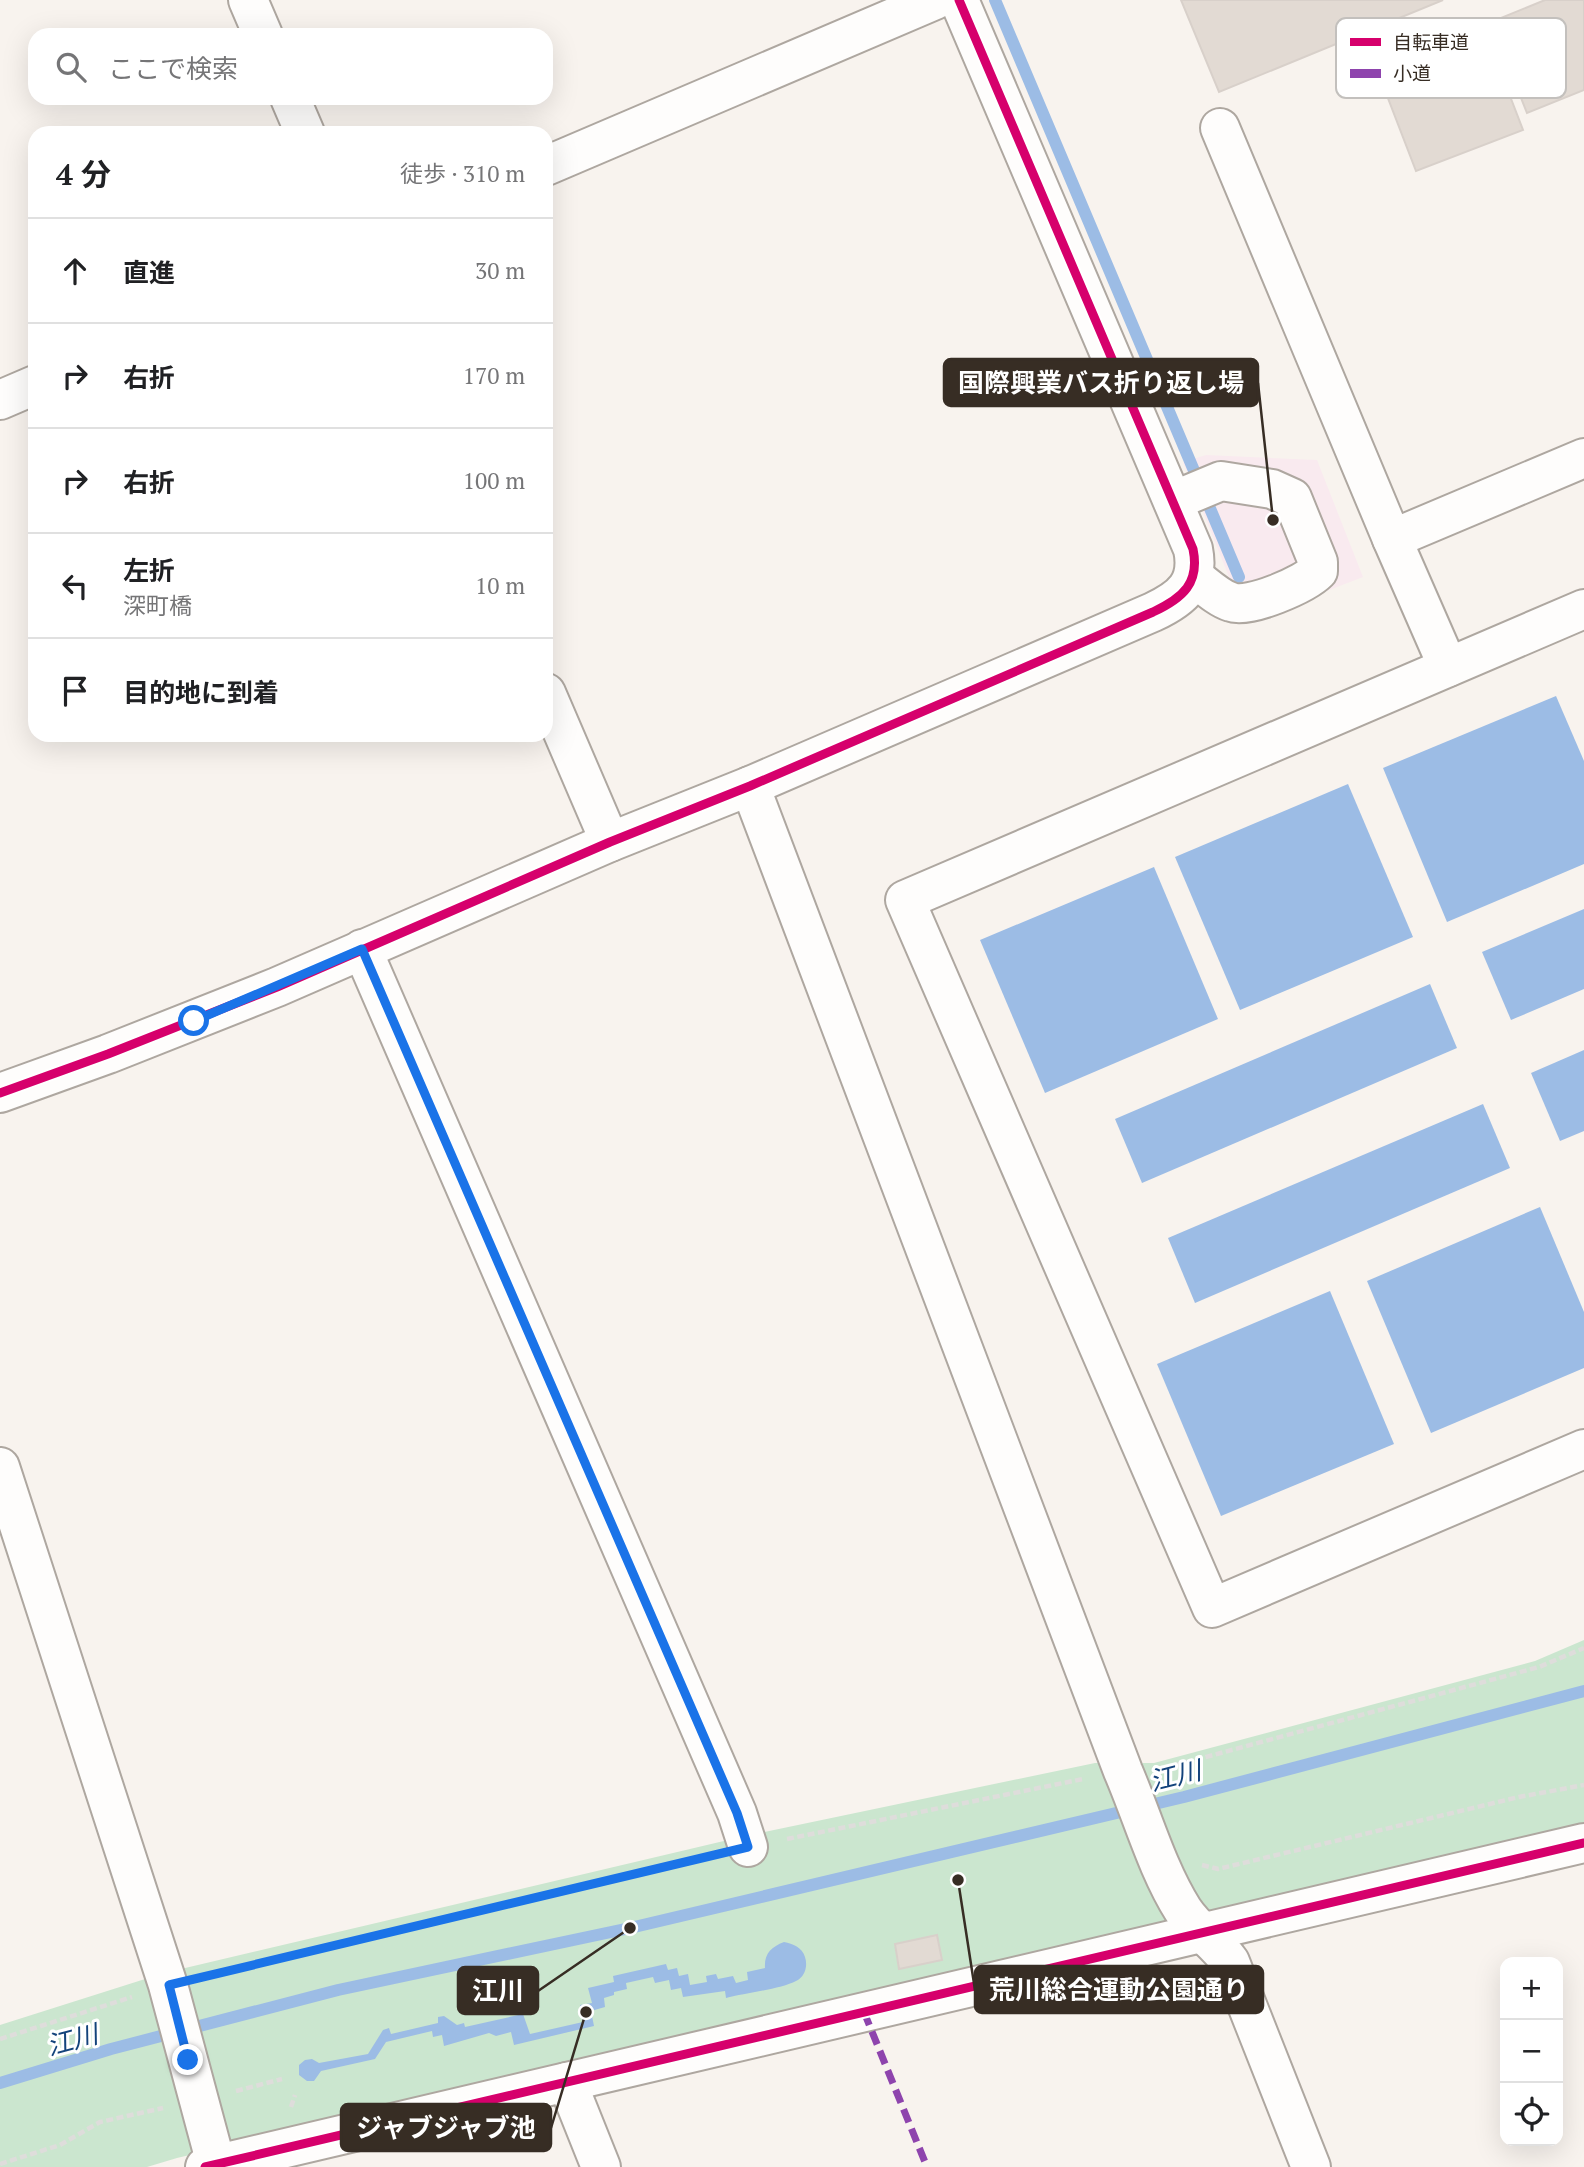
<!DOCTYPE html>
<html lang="ja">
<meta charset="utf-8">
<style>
:root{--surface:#fff;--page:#f6f6f6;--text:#202124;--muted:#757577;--line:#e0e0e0}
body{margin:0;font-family:"PT Serif","Noto Sans JP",serif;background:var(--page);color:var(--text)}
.controls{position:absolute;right:21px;bottom:21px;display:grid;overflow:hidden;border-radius:14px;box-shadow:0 7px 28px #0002}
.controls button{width:63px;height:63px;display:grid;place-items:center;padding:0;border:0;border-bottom:2px solid var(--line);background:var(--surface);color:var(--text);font:35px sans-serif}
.stop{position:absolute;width:21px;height:21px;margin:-16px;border:5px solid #1a73e8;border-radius:50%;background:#fff}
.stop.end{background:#1a73e8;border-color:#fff;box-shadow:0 2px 7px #0008}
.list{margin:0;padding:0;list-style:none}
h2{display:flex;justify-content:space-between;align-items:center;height:91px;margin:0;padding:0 28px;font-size:30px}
h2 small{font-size:23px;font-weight:400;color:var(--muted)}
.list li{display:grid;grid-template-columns:46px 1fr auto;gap:21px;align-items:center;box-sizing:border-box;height:105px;padding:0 28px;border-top:2px solid var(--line)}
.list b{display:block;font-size:26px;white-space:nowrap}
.list p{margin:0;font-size:23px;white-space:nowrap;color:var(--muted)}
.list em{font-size:23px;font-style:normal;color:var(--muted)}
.icon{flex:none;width:38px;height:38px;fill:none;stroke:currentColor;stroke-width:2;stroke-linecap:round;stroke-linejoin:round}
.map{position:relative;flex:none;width:1584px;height:2167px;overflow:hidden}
.search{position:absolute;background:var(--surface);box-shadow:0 7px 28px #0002;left:28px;top:28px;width:525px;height:77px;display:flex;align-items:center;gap:18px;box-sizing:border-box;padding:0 24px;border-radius:21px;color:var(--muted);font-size:26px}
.panel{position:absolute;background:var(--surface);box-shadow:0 7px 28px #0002;left:28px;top:126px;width:525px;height:616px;border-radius:21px}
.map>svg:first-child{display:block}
</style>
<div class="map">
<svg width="1584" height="2167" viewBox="0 0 1584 2167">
<rect width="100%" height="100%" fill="#f8f3ee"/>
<polygon fill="#f9eaef" points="1206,455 1317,460 1363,577 1247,622 1183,462"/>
<polygon fill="#cbe6cf" points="1584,1640 1584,1827 1229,1908 177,2158 147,2167 0,2167 0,2025 164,1973 745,1836 1095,1763 1154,1763 1535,1661"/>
<g fill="#9cbce5">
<polygon points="1556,696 1584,761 1584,864 1447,922 1383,768"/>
<polygon points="1348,784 1413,937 1240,1010 1175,857"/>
<polygon points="1154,867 1218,1019 1045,1093 980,940"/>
<polygon points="1584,909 1584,989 1511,1020 1482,952"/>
<polygon points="1430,984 1457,1048 1142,1183 1115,1119"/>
<polygon points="1584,1050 1584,1131 1560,1141 1531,1073"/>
<polygon points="1483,1104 1510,1168 1195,1303 1168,1238"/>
<polygon points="1540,1207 1584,1312 1584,1368 1431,1433 1367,1281"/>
<polygon points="1330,1291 1394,1444 1221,1516 1157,1364"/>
<path d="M784 1942C793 1944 802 1947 805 1957 808 1966 805 1977 796 1981 781 1989 745 1993 726 1998L725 1991 683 1997 681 1988 671 1990 669 1980 655 1983 653 1977 626 1983 627 1989 614 1992V1995L604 1998 605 2007 591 2011 594 2026 514 2045 511 2032 496 2036 489 2033 444 2046 442 2035 433 2037 432 2031 386 2042 375 2059 321 2071 314 2081H307L299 2075V2065L305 2060 312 2059 319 2063 368 2054 383 2030 389 2028 391 2034 438 2023V2017L444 2016 457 2025 464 2023 465 2027 523 2014 530 2034 583 2022 580 2005 592 2003 588 1988 614 1982 613 1976 666 1964 668 1970 677 1968 679 1976 688 1974 690 1985 707 1982 706 1976 716 1974 718 1979 733 1976 736 1983 748 1980 747 1972 765 1968C764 1954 771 1947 784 1942Z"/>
</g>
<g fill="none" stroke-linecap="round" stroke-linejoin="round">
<g stroke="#9cbce5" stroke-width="12">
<polyline points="995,0 1239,577"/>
<polyline points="0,2083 111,2049 338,1990 630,1928 1184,1797 1584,1691"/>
</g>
</g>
<g fill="#e2dad3" stroke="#d8d0ca" stroke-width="2">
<polygon points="1181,0 1443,0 1219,92"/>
<polygon points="1545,0 1584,0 1584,90 1527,113 1491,22"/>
<polygon points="1488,39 1523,130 1416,171 1381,80"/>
<polygon points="937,1935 942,1960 899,1969 895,1944"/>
</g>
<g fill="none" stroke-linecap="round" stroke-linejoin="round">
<defs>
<g id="minor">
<polyline points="248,0 263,35"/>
<polyline points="290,98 305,133"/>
<polyline points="1220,128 1392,539 1584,458"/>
<polyline points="546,166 935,0"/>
<polyline points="0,400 35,385"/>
<path d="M1173 501 1221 481 1272 489 1292 498 1318 562V571C1305 584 1249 609 1231 602 1218 598 1205 585 1194 577"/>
<polyline points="1392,539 1448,667"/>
<polyline points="1584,609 905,900 1212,1608 1584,1449"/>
<polyline points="546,693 610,842"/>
<path d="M750 786 1123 1771C1142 1815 1157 1869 1183 1910 1196 1930 1216 1942 1230 1962L1311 2167"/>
<polyline points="362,949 737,1813 748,1847"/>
<path d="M0 1093 108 1054 277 987 610 842 750 786 1153 612C1183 598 1200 583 1193 549L959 0"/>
<polyline points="0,1467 168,1985 216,2164"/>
<polyline points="567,2082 601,2167"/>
<polyline points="205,2167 1584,1843"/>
</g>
</defs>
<use href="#minor" stroke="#aea7a0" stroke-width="42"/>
<g stroke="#dedddb" stroke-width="4.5" stroke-dasharray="7 3.5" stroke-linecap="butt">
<polyline points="1165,1768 1539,1667 1584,1648"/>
<polyline points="787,1839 1083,1779"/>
<polyline points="1202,1865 1218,1869 1519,1797 1584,1785"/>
<polyline points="204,1976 710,1856"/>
<polyline points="0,2039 132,1997"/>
<polyline points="236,2091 282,2079"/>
<polyline points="291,2107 295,2095"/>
<polyline points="0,2164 60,2145 100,2122 163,2108"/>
</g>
<use href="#minor" stroke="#fefdfc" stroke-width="38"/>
<polyline stroke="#8e44ad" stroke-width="7" stroke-dasharray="14 7" stroke-linecap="butt" points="864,2012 927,2167"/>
<defs>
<g id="cycleway">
<path d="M0 1093 108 1054 277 987 610 842 750 786 1153 612C1183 598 1200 583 1193 549L959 0"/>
<polyline points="205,2167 1584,1843"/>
</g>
</defs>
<use href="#cycleway" stroke="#fff" stroke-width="13"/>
<use href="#cycleway" stroke="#d6006c" stroke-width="9"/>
</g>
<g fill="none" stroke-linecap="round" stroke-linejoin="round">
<polyline stroke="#1a73e8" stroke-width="9" points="188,2060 169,1985 748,1847 737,1813 362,949 194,1021"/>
</g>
<g text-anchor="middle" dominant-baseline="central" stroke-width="6" stroke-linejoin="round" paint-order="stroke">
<g font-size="26" font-style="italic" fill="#13437b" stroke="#fff">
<text transform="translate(1175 1775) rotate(-14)">江川</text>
<text transform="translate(72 2039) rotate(-15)">江川</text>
</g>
</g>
<rect x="1336" y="18" width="230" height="80" rx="10" fill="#fff" stroke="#c3c0bd" stroke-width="2"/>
<rect x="1350" y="38" width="31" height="8" fill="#d6006c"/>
<rect x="1350" y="69" width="31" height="9" fill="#8e44ad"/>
<g font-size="19" fill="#372d24">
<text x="1393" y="49">自転車道</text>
<text x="1393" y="80">小道</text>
</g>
<path fill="none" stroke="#372d24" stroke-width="2.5" d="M1273 520L1258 383M958 1880L975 1990M630 1928L538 1991M586 2012L551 2128"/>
<g fill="#372d24" stroke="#fff" stroke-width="2.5">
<circle cx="1273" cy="520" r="7"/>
<circle cx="958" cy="1880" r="7"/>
<circle cx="630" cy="1928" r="7"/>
<circle cx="586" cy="2012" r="7"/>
</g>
<g fill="#372d24" stroke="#372d24" stroke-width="2.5">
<rect x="944" y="359" width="314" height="47" rx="7"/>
<rect x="975" y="1966" width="288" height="47" rx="7"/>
<rect x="458" y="1967" width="80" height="47" rx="7"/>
<rect x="341" y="2104" width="210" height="47" rx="7"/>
</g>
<g font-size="26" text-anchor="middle" font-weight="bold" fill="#fff">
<text x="1101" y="392">国際興業バス折り返し場</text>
<text x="1119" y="1999">荒川総合運動公園通り</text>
<text x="498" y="2000">江川</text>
<text x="446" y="2137">ジャブジャブ池</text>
</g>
</svg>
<div class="controls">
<button>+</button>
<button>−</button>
<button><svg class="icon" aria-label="locate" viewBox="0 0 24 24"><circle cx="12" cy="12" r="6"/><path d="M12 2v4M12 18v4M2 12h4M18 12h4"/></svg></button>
</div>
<div class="stop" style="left:194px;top:1021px"></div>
<div class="stop end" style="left:188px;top:2060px"></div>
<div class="search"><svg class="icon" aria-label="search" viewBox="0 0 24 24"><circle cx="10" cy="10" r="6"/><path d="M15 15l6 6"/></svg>ここで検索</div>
<section class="panel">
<h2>4 分<small>徒歩 · 310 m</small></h2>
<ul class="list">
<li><svg class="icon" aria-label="ahead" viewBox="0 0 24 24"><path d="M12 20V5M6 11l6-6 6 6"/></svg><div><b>直進</b></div><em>30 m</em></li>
<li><svg class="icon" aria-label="right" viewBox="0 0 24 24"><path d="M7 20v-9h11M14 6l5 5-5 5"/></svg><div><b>右折</b></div><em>170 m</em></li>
<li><svg class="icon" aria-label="right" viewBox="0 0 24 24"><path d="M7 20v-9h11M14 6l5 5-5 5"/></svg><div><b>右折</b></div><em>100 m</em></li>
<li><svg class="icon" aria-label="left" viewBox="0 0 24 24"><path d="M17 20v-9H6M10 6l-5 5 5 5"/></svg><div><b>左折</b><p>深町橋</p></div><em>10 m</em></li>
<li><svg class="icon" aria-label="arrive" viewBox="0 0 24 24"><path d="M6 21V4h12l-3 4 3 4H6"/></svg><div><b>目的地に到着</b></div></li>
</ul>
</section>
</div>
